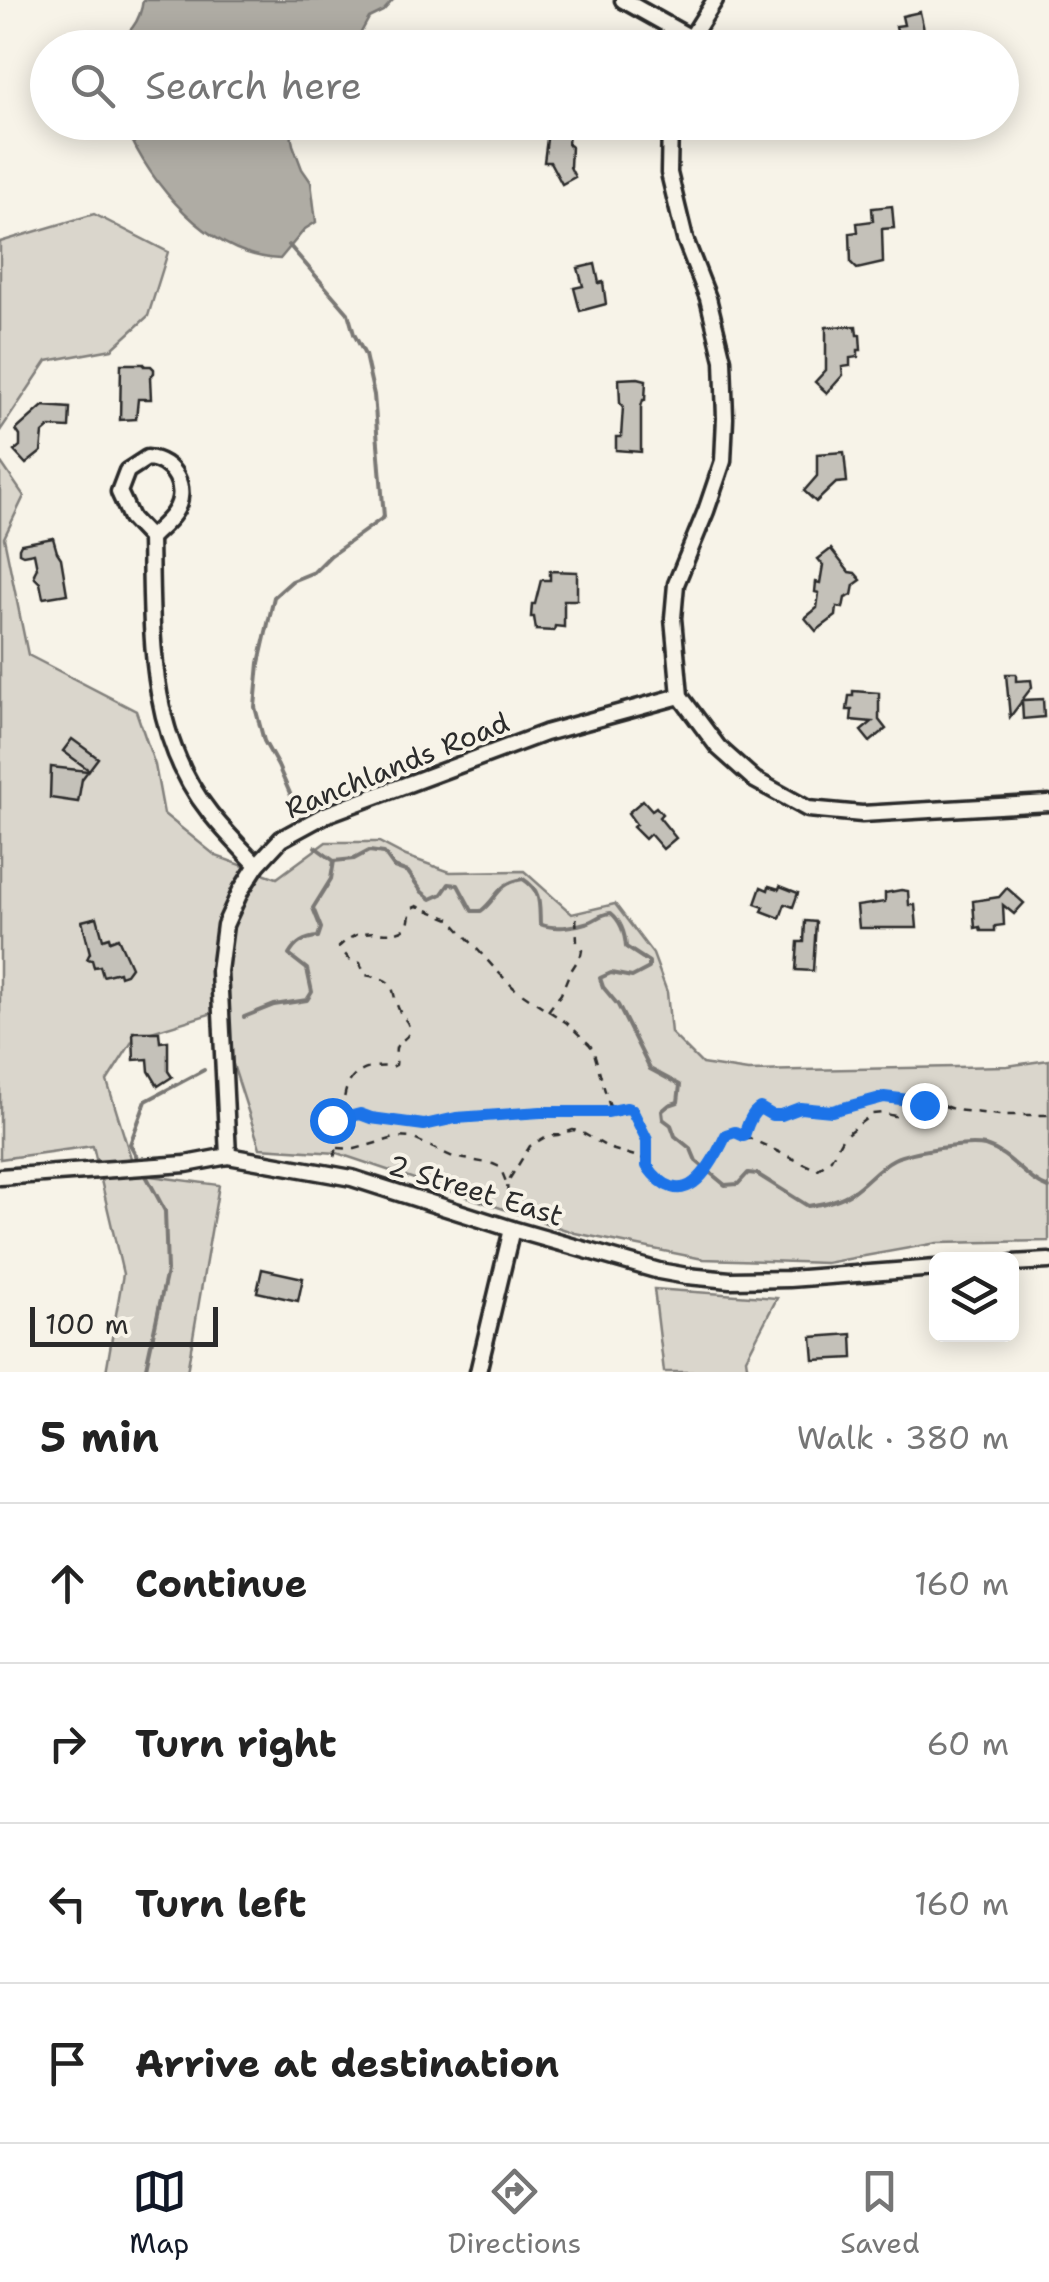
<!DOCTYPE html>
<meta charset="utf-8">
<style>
:root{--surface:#fff;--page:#f6f6f6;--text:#222;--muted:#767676;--line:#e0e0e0;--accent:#111827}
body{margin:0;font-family:"Shantell Sans",sans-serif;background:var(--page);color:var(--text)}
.controls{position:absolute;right:30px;bottom:30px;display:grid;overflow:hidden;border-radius:15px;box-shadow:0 5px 25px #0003}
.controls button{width:90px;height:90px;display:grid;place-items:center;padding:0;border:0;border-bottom:2px solid var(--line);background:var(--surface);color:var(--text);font:50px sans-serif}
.scale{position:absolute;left:30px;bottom:25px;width:188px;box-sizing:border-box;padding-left:10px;border:5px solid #2b2b2b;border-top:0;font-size:28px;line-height:35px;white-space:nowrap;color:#2b2b2b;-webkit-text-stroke:8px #f7f3e8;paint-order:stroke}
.stop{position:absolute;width:30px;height:30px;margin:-22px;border:8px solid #1a73e8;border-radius:50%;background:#fff}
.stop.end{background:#1a73e8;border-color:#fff;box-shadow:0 2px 10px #0008}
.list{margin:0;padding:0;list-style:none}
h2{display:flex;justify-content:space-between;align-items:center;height:130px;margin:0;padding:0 40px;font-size:42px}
h2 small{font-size:32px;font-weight:400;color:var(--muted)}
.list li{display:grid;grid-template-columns:65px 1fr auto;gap:30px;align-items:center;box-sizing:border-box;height:160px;padding:0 40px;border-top:2px solid var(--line)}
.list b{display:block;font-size:38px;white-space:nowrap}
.list em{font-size:32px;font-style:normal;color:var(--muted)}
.icon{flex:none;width:55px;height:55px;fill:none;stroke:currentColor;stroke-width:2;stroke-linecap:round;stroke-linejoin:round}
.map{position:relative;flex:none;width:1049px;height:1372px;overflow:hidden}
.search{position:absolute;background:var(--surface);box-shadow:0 5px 25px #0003;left:30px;right:30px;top:30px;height:110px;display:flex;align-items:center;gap:25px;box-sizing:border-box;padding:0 35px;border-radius:55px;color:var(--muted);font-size:38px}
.sheet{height:770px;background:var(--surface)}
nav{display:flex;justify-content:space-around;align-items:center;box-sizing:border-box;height:140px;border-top:2px solid var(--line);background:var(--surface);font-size:28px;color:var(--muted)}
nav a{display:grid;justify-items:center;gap:5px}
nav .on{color:var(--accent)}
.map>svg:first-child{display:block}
</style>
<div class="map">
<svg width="1049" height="1372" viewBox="0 0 1049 1372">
<rect width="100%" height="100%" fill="#f7f3e8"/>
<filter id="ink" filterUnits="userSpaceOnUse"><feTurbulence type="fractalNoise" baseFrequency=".01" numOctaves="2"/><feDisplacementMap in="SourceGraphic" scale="20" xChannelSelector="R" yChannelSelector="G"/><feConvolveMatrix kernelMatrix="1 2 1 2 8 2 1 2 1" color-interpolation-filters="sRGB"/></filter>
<g filter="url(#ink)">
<g fill="#dad6cc" stroke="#82807c" stroke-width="2.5">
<polygon points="94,214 168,252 148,316 112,349 47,361 0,431 0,242"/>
<polygon points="0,461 24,496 4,538 28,655 136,711 155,765 164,814 216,856 277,878 326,842 379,842 406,856 450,872 524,871 572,914 615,904 653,954 667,992 671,1033 702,1064 748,1071 1007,1066 1049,1060 1049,1241 937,1243 826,1263 703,1259 575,1233 337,1153 260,1148 216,1012 135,1037 107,1081 136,1174 219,1185 187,1372 106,1372 123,1274 93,1146 0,1159"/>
<polygon points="654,1289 777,1298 746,1358 748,1372 664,1372"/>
</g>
<g fill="#afaca4" stroke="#7a7874" stroke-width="2.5">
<path d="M143 0H393L383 11 369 18 353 47H111C129 33 140 24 143 0Z"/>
<path d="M124 123H292L290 129 293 145 302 169 311 182 316 222 305 229 280 259C208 256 150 184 124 123Z"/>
</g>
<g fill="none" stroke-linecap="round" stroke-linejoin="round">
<g stroke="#7a7874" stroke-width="4">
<polyline points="289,245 348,313 354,334 365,355 374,395 384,517 330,556 314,572 292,581 274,597 259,663 255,707 264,741 278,766 292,798"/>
<polyline points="315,847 334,861"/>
<path d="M334 861 354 859 369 851 384 853 394 867 408 872 422 892 431 899 442 894 449 884 458 885 472 911H481C498 898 497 883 523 879 542 891 539 904 540 924 554 930 574 927 589 922 598 918 601 914 611 913 622 922 625 934 626 947L649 962V968L632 977 611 973 600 978 603 987 618 1005 650 1069 680 1085 678 1102 669 1105 662 1111 663 1119 671 1125 675 1136 691 1149 696 1161 725 1185 738 1184 748 1173 757 1174 808 1206C823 1204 839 1201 852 1192 867 1182 878 1167 894 1159 911 1151 969 1142 985 1146 1012 1154 1024 1179 1049 1188"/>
<path d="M244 1017 274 1005 307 1000 312 992 307 969 289 955C296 943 304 938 318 937L321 928 313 908 331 879 334 861"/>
<polyline points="139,1161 130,1144 146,1101 204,1070"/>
<polyline points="143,1170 165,1211 167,1271 145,1372"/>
</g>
</g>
<g fill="#c4c1b9" stroke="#2b2b2b" stroke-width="2.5">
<polygon points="920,12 928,48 901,47 896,26 904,25 902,16"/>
<polygon points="548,131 569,132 568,145 571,146 570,167 575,177 562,184 550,162 544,162"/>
<polygon points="892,206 894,228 882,229 883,263 857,269 851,263 850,233 858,232 857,223 873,221 872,208"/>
<polygon points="595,264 599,283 603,282 606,304 580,311 574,288 583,286 578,268"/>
<polygon points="856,326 857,335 860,335 861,350 858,350 858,357 850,358 850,366 842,367 843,375 827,393 815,382 826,370 826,327"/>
<polygon points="121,364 144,364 144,366 151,366 154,369 154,373 150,377 151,399 138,399 136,419 120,420"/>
<polygon points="638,378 646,380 645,400 643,400 641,407 641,452 616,450 616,437 621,437 623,407 620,403 619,379"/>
<polygon points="43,406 70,408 69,428 50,427 43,433 41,452 26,464 14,451 20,446 20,436 16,430"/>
<polygon points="844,452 847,482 836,483 816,502 804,491 817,476 817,454"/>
<polygon points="53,538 57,552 61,558 67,594 43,598 40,583 35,578 34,574 37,568 34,553 23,555 19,553 19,548 21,544"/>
<polygon points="831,549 849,572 855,573 861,580 854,585 852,595 845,598 843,608 837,607 836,616 816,631 805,618 817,608 819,593 815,592 816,582 820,583 823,565 818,559"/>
<polygon points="550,571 577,572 577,600 564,600 564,627 555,626 554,631 536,630 534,617 531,617 532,604 535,604 541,580 550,580"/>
<polygon points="1006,674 1016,674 1016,681 1031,680 1032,687 1022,700 1043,699 1044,717 1023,719 1022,701 1010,717"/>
<polygon points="853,691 879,693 879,720 886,729 870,742 861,731 872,722 851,720 852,710 847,710 849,696 853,696"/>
<polygon points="72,739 98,758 89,770 63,751"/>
<polygon points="51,767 88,771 82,779 78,802 50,798"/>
<polygon points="643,800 652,810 656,807 662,814 659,817 676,838 663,849 650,834 645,839 633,827 636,824 628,813"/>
<polygon points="769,886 779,889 780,886 798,893 793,907 785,904 780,918 762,911 764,907 755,904 761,887 768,890"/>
<polygon points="1007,888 1024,903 1014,914 1003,905 1004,925 995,926 995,931 981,931 980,927 975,928 973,901 999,897"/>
<polygon points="901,890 908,891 909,905 915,905 917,928 859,928 857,906 885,902 885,893"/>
<polygon points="97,917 103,939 109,937 110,941 118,938 131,967 126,974 120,976 119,972 103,976 100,966 94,967 92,960 87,959 90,953 82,921"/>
<polygon points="805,921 816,922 813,971 796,970 798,942 804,942"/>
<polygon points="133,1032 159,1032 160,1042 168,1041 168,1071 172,1077 158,1086 149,1071 148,1059 134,1060"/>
<polygon points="262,1269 303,1278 298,1301 257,1292"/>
<polygon points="852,1334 853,1358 814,1360 812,1337"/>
</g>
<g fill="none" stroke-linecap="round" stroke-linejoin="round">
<defs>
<g id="minor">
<polyline points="623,0 691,38"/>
<polyline points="688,48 691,38 715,0"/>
<polyline points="670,122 669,173 685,239 708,298 723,360 725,418 723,461 706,511 676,584 673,618 680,696 718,747 755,780 808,809 862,814 1049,803"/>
<path d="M147 458C174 460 190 489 174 513 168 522 158 530 150 538L131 518 119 492 127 471Z"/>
<path d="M150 538C152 632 147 734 210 813 224 831 241 848 257 865"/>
<polyline points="228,1156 219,971 225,925 241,890 257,865 281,839 325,815 545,733 680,696"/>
<polyline points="0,1177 186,1164 228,1156 352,1178 512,1229 659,1271 687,1276 730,1280 789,1279 936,1268"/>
<polyline points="1012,1263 1049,1261"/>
<polyline points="478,1372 512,1229"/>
</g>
</defs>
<use href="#minor" stroke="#2b2b2b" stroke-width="21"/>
<g stroke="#2b2b2b" stroke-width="2.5" stroke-dasharray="8 8" stroke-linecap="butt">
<polyline points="548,1011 561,994 569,974 581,955 582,950 577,943 576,915"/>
<polyline points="337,1117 345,1119 360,1114 371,1117 424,1125 457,1118 541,1112 615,1111"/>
<polyline points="745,1136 817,1170 831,1159 843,1137 872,1114 882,1113 899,1117 923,1105"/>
<polyline points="338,1148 355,1149 398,1137 412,1138 453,1157 493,1164 500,1167 506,1182"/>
<path d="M334 1157 337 1148 333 1120C348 1105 341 1097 349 1083 357 1068 377 1065 392 1067L396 1065C397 1059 395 1053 396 1048 399 1039 411 1039 409 1028 409 1022 403 1018 401 1014 388 989 401 980 365 975L360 963 349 959 339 947C366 919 388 943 408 926L411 909 417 906 450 919 496 970 514 988 567 1023 589 1044 593 1049 607 1098 610 1107 615 1110 627 1108 631 1110 647 1141V1166C683 1217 709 1170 726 1135L735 1132 745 1136C747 1126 751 1113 761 1108L772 1115H781L799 1108 832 1111 884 1097 917 1101 925 1105 936 1103 956 1110 999 1115H1049"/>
<polyline points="509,1210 507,1183 530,1146 547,1136 558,1135 573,1130 579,1131 611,1149 645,1159"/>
</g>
<use href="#minor" stroke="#f7f3e8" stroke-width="14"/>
</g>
</g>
<g fill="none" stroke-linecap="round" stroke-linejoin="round" filter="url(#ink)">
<path stroke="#1a73e8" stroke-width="12" d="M332 1120 336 1116 345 1118 360 1114 371 1118 424 1125 456 1118 541 1112H607L627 1108 632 1110 647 1140V1166C683 1216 709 1171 726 1135L735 1132 744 1136C747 1126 751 1113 760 1108L772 1115H781L800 1108 832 1111 884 1097 917 1101 924 1105"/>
</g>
<g text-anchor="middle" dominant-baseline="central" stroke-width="8" stroke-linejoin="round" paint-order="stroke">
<g font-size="28" fill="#2b2b2b" stroke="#f7f3e8">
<text transform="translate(397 765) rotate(-22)">Ranchlands Road</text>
<text transform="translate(476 1190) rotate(17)">2 Street East</text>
</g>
</g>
</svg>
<div class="controls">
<button><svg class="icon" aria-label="layers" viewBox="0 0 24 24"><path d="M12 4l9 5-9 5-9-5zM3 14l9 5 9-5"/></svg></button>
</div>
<div class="scale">100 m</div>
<div class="stop" style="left:332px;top:1120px"></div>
<div class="stop end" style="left:924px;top:1105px"></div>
<div class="search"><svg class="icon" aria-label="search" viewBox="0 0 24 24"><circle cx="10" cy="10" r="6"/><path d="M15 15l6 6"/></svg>Search here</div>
</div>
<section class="sheet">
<h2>5 min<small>Walk · 380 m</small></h2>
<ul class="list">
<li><svg class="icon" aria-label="ahead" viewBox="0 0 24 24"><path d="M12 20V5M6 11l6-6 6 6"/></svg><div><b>Continue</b></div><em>160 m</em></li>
<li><svg class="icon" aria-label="right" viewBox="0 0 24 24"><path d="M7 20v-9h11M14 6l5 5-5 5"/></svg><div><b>Turn right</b></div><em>60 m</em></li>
<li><svg class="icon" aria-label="left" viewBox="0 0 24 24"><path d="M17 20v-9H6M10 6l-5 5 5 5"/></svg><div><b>Turn left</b></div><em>160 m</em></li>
<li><svg class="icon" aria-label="arrive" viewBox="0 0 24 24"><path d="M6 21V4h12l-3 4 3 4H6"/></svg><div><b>Arrive at destination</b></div></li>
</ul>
</section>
<nav>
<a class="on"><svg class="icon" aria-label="map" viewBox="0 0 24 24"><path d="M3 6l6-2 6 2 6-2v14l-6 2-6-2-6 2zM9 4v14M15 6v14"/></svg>Map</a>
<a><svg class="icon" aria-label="directions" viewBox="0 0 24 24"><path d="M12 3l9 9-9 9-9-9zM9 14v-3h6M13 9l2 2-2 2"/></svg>Directions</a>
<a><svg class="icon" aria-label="saved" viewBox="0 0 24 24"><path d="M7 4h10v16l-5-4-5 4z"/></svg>Saved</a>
</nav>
